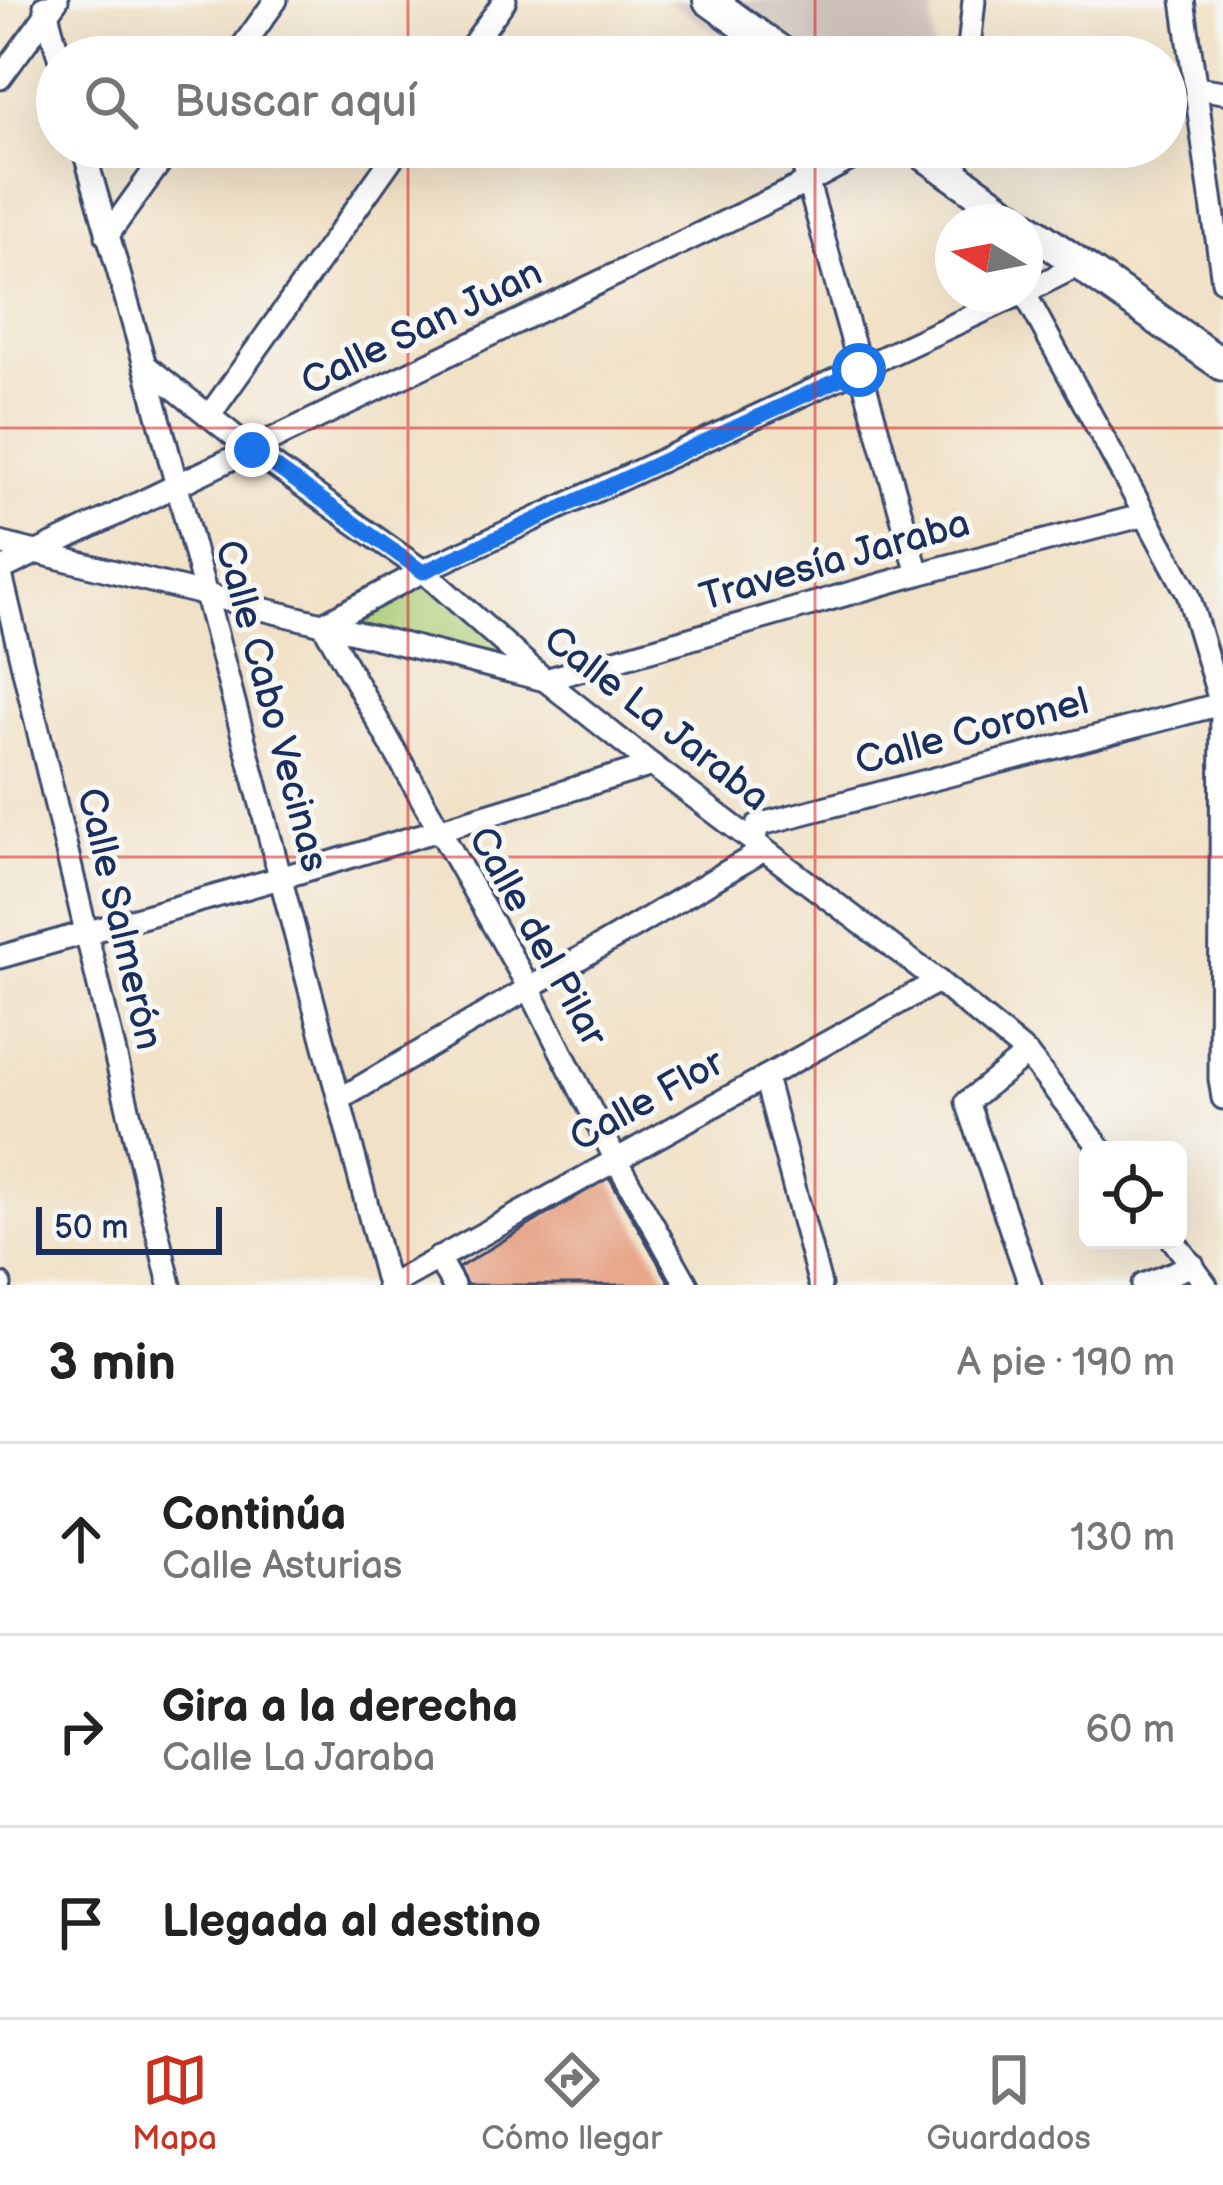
<!DOCTYPE html>
<html lang="es">
<meta charset="utf-8">
<style>
:root{--surface:#fff;--page:#f2f2f2;--text:#222;--muted:#767676;--line:#e0e0e0;--accent:#c8321e}
body{margin:0;font-family:"Balsamiq Sans",sans-serif;background:var(--page);color:var(--text)}
.controls{position:absolute;right:36px;bottom:36px;display:grid;overflow:hidden;border-radius:18px;box-shadow:0 12px 48px #0002}
.controls button{width:108px;height:108px;display:grid;place-items:center;padding:0;border:0;border-bottom:3px solid var(--line);background:var(--surface);color:var(--text);font:60px sans-serif}
.compass{position:absolute;left:935px;top:204px;width:108px;height:108px;border-radius:50%;background:var(--surface);box-shadow:0 12px 48px #0002;rotate:280deg}
.scale{position:absolute;left:36px;bottom:30px;width:186px;box-sizing:border-box;padding-left:12px;border:6px solid #1b2f5e;border-top:0;font-size:33px;line-height:42px;white-space:nowrap;color:#1b2f5e;-webkit-text-stroke:9px #f6f6f2;paint-order:stroke}
.stop{position:absolute;width:36px;height:36px;margin:-27px;border:9px solid #1a73e8;border-radius:50%;background:#fff}
.stop.end{background:#1a73e8;border-color:#fff;box-shadow:0 3px 12px #0008}
.list{margin:0;padding:0;list-style:none}
h2{display:flex;justify-content:space-between;align-items:center;height:156px;margin:0;padding:0 48px;font-size:51px}
h2 small{font-size:39px;font-weight:400;color:var(--muted)}
.list li{display:grid;grid-template-columns:78px 1fr auto;gap:36px;align-items:center;box-sizing:border-box;height:192px;padding:0 48px;border-top:3px solid var(--line)}
.list b{display:block;font-size:45px;white-space:nowrap}
.list p{margin:0;font-size:39px;white-space:nowrap;color:var(--muted)}
.list em{font-size:39px;font-style:normal;color:var(--muted)}
.icon{flex:none;width:66px;height:66px;fill:none;stroke:currentColor;stroke-width:2;stroke-linecap:round;stroke-linejoin:round}
.map{position:relative;flex:none;width:1223px;height:1285px;overflow:hidden}
.search{position:absolute;background:var(--surface);box-shadow:0 12px 48px #0002;left:36px;right:36px;top:36px;height:132px;display:flex;align-items:center;gap:30px;box-sizing:border-box;padding:0 42px;border-radius:66px;color:var(--muted);font-size:45px}
.sheet{height:732px;background:var(--surface)}
nav{display:flex;justify-content:space-around;align-items:center;box-sizing:border-box;height:168px;border-top:3px solid var(--line);background:var(--surface);font-size:33px;color:var(--muted)}
nav a{display:grid;justify-items:center;gap:6px}
nav .on{color:var(--accent)}
.map>svg:first-child{display:block}
</style>
<div class="map">
<svg width="1223" height="1285" viewBox="0 0 1223 1285">
<rect width="100%" height="100%" fill="#f6f6f2"/>
<filter id="ink" filterUnits="userSpaceOnUse"><feTurbulence type="fractalNoise" baseFrequency=".00833" numOctaves="2"/><feDisplacementMap in="SourceGraphic" scale="24" xChannelSelector="R" yChannelSelector="G"/><feConvolveMatrix kernelMatrix="1 2 1 2 8 2 1 2 1" color-interpolation-filters="sRGB"/></filter>
<filter id="wash" filterUnits="userSpaceOnUse"><feTurbulence type="fractalNoise" baseFrequency=".004" numOctaves="4" result="noise"/><feDisplacementMap in="SourceGraphic" scale="48" xChannelSelector="R" yChannelSelector="G"/><feGaussianBlur stdDeviation="2.7" result="paint"/><feColorMatrix in="noise" values="0 0 0 0 0 0 0 0 0 0 0 0 0 0 0 0 0 1.4 0 .05"/><feComposite in="paint" operator="in"/></filter>
<g filter="url(#wash)">
<rect width="100%" height="100%" fill="#f1e1c6"/>
<polygon fill="#cfc1ba" points="667,0 932,0 934,57 751,57"/>
<polygon fill="#aacc75" stroke="#627e6a" stroke-width="3" points="423,571 545,680 323,624"/>
<g id="blocks">
<polygon fill="#e49877" points="609,1177 671,1285 467,1285 458,1268"/>
</g>
</g>
<g filter="url(#ink)">
<use href="#blocks" fill-opacity="0" stroke="#3b4a6e" stroke-width="3"/>
<g fill="none" stroke-linecap="round" stroke-linejoin="round">
<defs>
<g id="street">
<polyline points="1183,0 1223,281"/>
<polyline points="45,6 59,57"/>
<polyline points="235,57 276,0"/>
<polyline points="464,57 505,0"/>
<polyline points="968,57 974,0"/>
<polyline points="0,78 57,0"/>
<polyline points="1197,88 1223,92"/>
<polyline points="83,147 145,365 388,1285"/>
<polyline points="798,147 918,574"/>
<polyline points="956,177 959,147"/>
<polyline points="107,236 171,147"/>
<polyline points="1025,292 1079,265"/>
<polyline points="145,365 252,450 423,571 545,680 652,765 938,981 1027,1054 1102,1150"/>
<polyline points="209,416 400,147"/>
<polyline points="0,543 545,680 918,574 1145,515"/>
<polyline points="0,570 810,181 873,147"/>
<polyline points="0,570 170,1285"/>
<polyline points="1222,692 1220,1079 1223,1098"/>
<polyline points="754,843 758,825 1221,704 1188,594 1025,294"/>
<polyline points="0,957 280,878 652,765"/>
<polyline points="1027,1054 967,1102 1030,1285"/>
<polyline points="765,1077 820,1285"/>
<polyline points="340,1099 764,850"/>
<polyline points="1173,1240 1206,1285"/>
<polyline points="438,1258 453,1285"/>
<polyline points="0,1284 0,1285"/>
<polyline points="391,1285 938,981"/>
<polyline points="687,1285 616,1160 529,988 323,624 423,571 1020,294"/>
<polyline points="1143,1285 1193,1265"/>
</g>
<g id="secondary">
<polyline points="709,0 788,57"/>
<polyline points="914,147 1019,222"/>
<polyline points="1025,226 1223,365"/>
</g>
</defs>
<use href="#street" stroke="#3b4a6e" stroke-width="27"/>
<use href="#secondary" stroke="#3b4a6e" stroke-width="36"/>
<use href="#street" stroke="#fff" stroke-width="21"/>
<use href="#secondary" stroke="#fff" stroke-width="30"/>
</g>
</g>
<g fill="none" stroke-linecap="round" stroke-linejoin="round" filter="url(#ink)">
<polyline stroke="#1a73e8" stroke-width="15" points="252,450 423,572 859,370"/>
</g>
<path fill="none" stroke="#d62828" stroke-width="3" stroke-opacity="0.55" d="M408 0V57M815 0V57M408 147V1285M815 147V1285M0 428H1223M0 857H1223"/>
<g text-anchor="middle" dominant-baseline="central" stroke-width="10" stroke-linejoin="round" paint-order="stroke">
<g font-size="39" fill="#1b2f5e" stroke="#f6f6f2">
<text transform="translate(422 328) rotate(-26)">Calle San Juan</text>
<text transform="translate(835 561) rotate(-16)">Travesía Jaraba</text>
<text transform="translate(271 706) rotate(75)">Calle Cabo Vecinas</text>
<text transform="translate(656 719) rotate(38)">Calle La Jaraba</text>
<text transform="translate(972 732) rotate(-15)">Calle Coronel</text>
<text transform="translate(119 919) rotate(77)">Calle Salmerón</text>
<text transform="translate(537 937) rotate(61)">Calle del Pilar</text>
<text transform="translate(647 1101) rotate(-29)">Calle Flor</text>
</g>
</g>
</svg>
<div class="controls">
<button><svg class="icon" aria-label="locate" viewBox="0 0 24 24"><circle cx="12" cy="12" r="6"/><path d="M12 2v4M12 18v4M2 12h4M18 12h4"/></svg></button>
</div>
<svg class="compass" viewBox="-18 -18 36 36"><path d="M0-13l5 13h-10z" fill="#e53935"/><path d="M0 13l5-13h-10z" fill="#767676"/></svg>
<div class="scale">50 m</div>
<div class="stop" style="left:859px;top:370px"></div>
<div class="stop end" style="left:252px;top:450px"></div>
<div class="search"><svg class="icon" aria-label="search" viewBox="0 0 24 24"><circle cx="10" cy="10" r="6"/><path d="M15 15l6 6"/></svg>Buscar aquí</div>
</div>
<section class="sheet">
<h2>3 min<small>A pie · 190 m</small></h2>
<ul class="list">
<li><svg class="icon" aria-label="ahead" viewBox="0 0 24 24"><path d="M12 20V5M6 11l6-6 6 6"/></svg><div><b>Continúa</b><p>Calle Asturias</p></div><em>130 m</em></li>
<li><svg class="icon" aria-label="right" viewBox="0 0 24 24"><path d="M7 20v-9h11M14 6l5 5-5 5"/></svg><div><b>Gira a la derecha</b><p>Calle La Jaraba</p></div><em>60 m</em></li>
<li><svg class="icon" aria-label="arrive" viewBox="0 0 24 24"><path d="M6 21V4h12l-3 4 3 4H6"/></svg><div><b>Llegada al destino</b></div></li>
</ul>
</section>
<nav>
<a class="on"><svg class="icon" aria-label="map" viewBox="0 0 24 24"><path d="M3 6l6-2 6 2 6-2v14l-6 2-6-2-6 2zM9 4v14M15 6v14"/></svg>Mapa</a>
<a><svg class="icon" aria-label="directions" viewBox="0 0 24 24"><path d="M12 3l9 9-9 9-9-9zM9 14v-3h6M13 9l2 2-2 2"/></svg>Cómo llegar</a>
<a><svg class="icon" aria-label="saved" viewBox="0 0 24 24"><path d="M7 4h10v16l-5-4-5 4z"/></svg>Guardados</a>
</nav>
